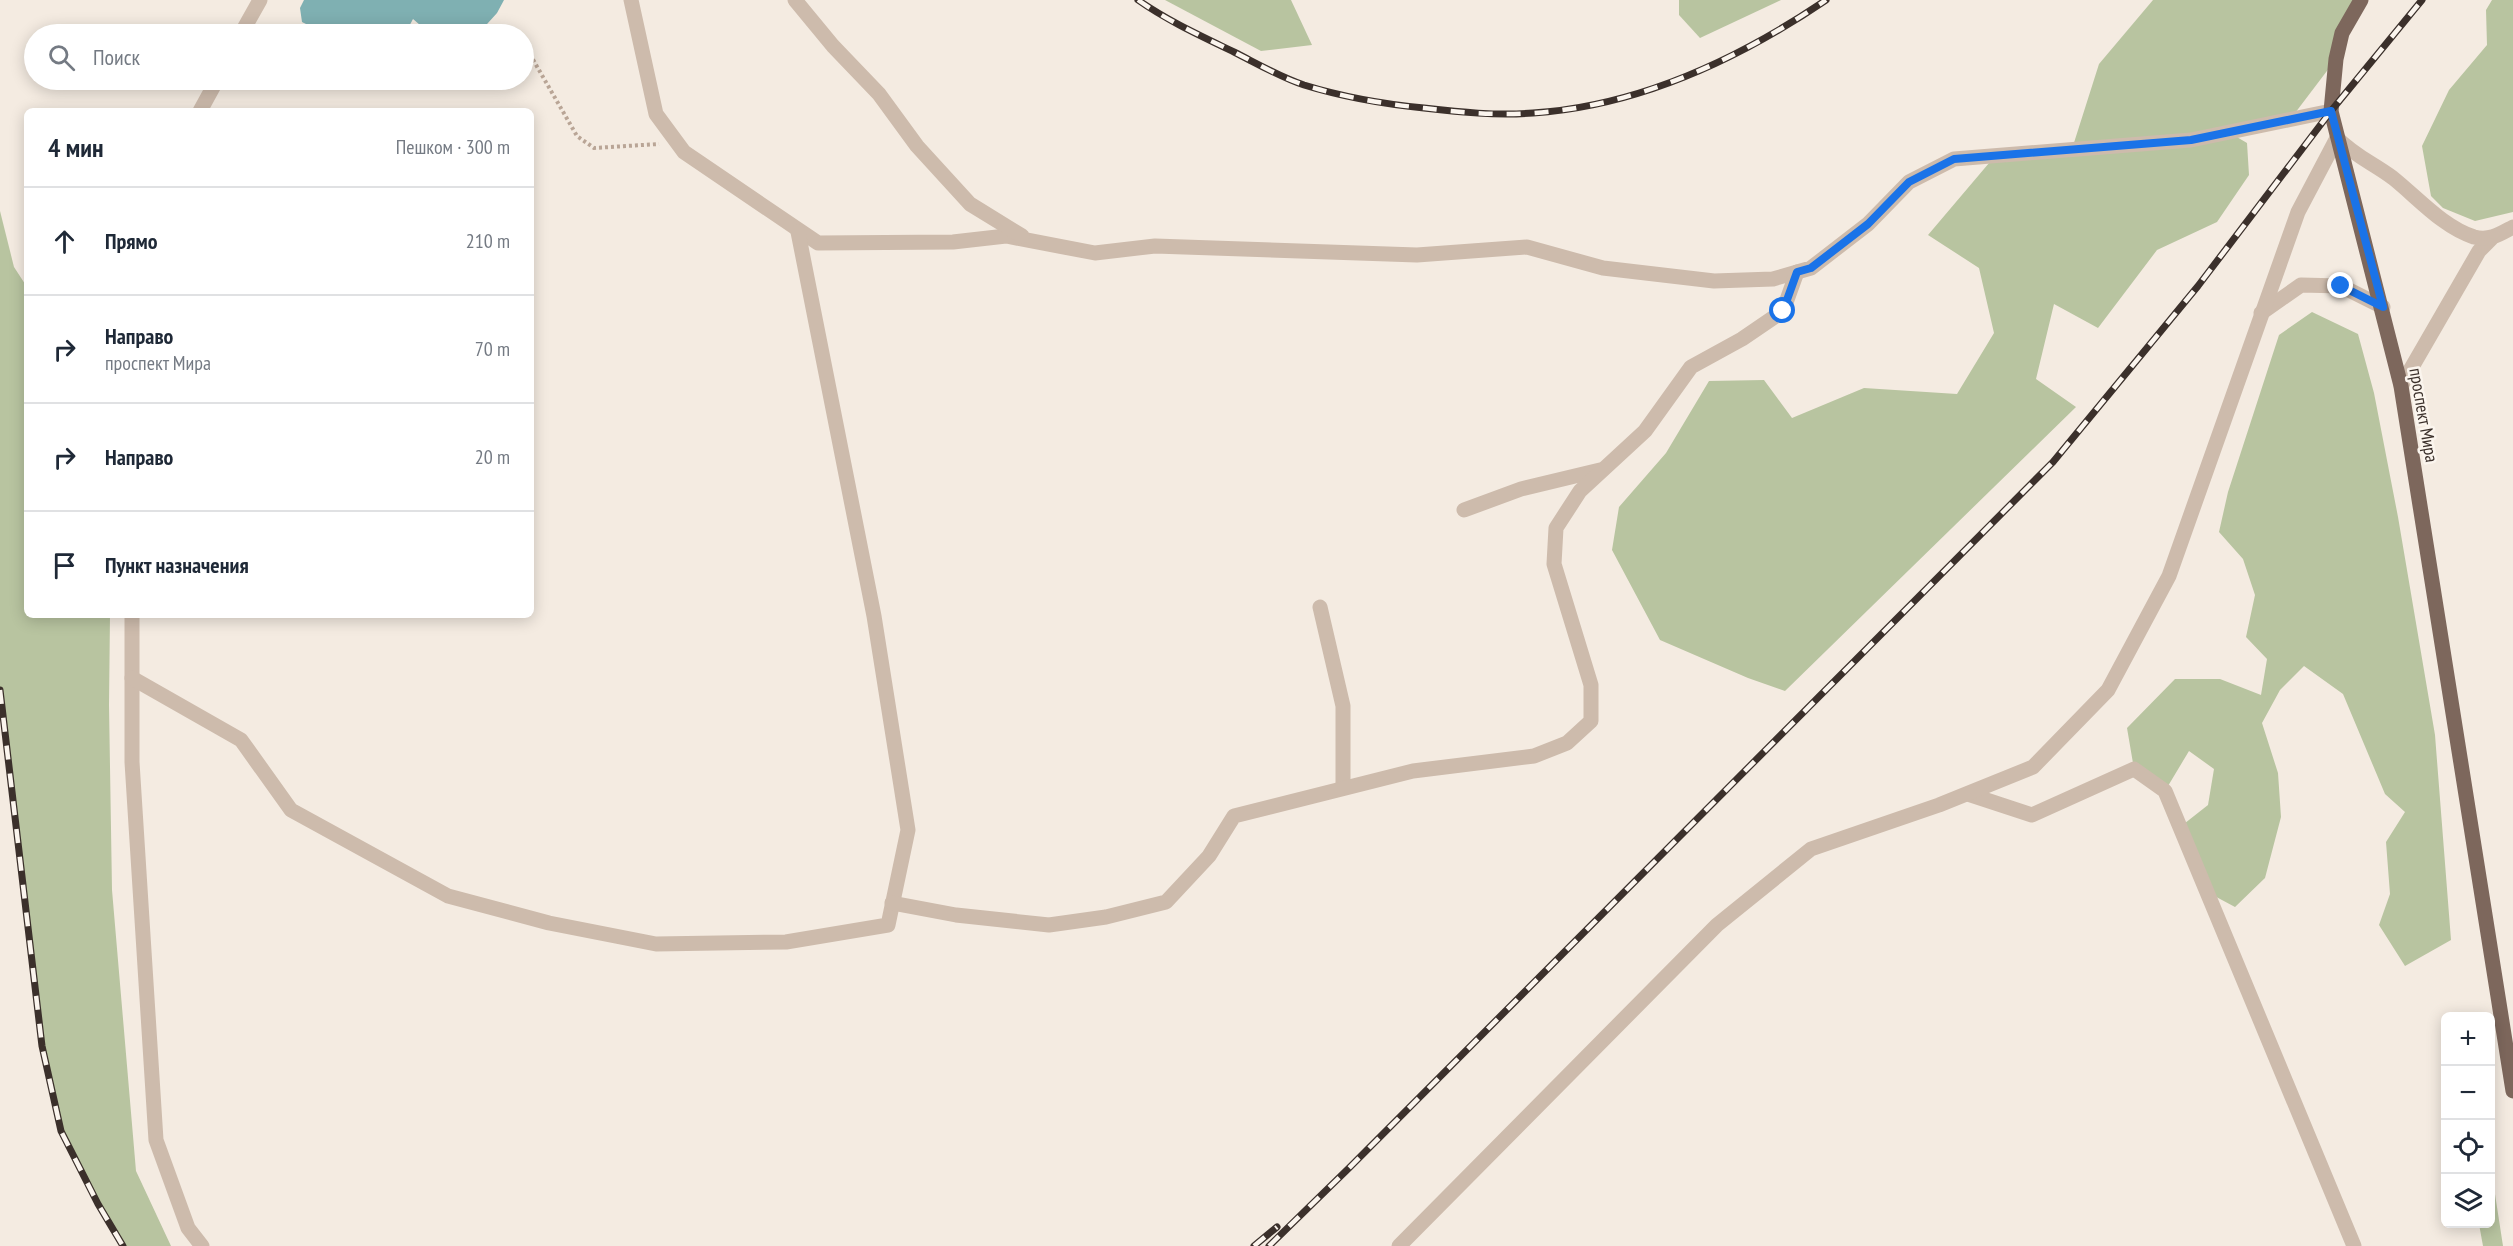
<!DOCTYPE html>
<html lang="ru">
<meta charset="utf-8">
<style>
:root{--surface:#fff;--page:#f6f6f7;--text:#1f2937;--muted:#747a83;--line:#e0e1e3}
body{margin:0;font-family:"PT Sans Narrow",sans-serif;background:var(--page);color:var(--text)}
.controls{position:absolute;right:18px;bottom:18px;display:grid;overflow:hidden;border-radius:9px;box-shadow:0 3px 15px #0003}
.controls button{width:54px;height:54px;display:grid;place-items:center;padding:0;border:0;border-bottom:2px solid var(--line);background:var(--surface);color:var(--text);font:30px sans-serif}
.stop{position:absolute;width:18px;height:18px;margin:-14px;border:4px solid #1a73e8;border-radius:50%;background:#fff}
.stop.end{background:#1a73e8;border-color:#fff;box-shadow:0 2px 6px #0008}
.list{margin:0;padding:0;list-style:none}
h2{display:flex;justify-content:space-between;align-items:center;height:78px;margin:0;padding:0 24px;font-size:26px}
h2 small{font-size:20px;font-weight:400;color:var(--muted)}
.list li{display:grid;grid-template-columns:39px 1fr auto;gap:18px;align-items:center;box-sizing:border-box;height:108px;padding:0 24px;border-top:2px solid var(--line)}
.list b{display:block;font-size:22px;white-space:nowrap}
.list p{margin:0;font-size:20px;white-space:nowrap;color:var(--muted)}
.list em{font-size:20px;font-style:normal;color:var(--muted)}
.icon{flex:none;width:33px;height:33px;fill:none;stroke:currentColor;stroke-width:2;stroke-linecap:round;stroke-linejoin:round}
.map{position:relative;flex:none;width:2513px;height:1246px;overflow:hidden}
.search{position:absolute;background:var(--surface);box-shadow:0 3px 15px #0003;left:24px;top:24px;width:510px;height:66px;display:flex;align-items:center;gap:15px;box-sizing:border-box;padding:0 21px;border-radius:33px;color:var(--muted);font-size:22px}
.panel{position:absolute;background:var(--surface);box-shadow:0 3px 15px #0003;left:24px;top:108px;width:510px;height:510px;border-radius:9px}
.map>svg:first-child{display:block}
</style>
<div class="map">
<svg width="2513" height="1246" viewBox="0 0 2513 1246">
<rect width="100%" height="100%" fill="#f4ebe1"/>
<g fill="#b8c4a0">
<polygon points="1165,0 1291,0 1312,45 1261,51"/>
<polygon points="1679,0 1781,0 1700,38 1679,15"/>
<polygon points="2153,0 2361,0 2336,59 2289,121 2230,133 2247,143 2249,175 2217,222 2157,250 2098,328 2054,304 2036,379 2076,407 1785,691 1748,678 1660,640 1612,550 1619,507 1666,453 1709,381 1764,380 1792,418 1864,388 1957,394 1994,333 1979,268 1928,235 1995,156 2072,149 2099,64"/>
<polygon points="2492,0 2513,0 2513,212 2475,221 2443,208 2431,196 2422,146 2449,90 2487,45 2486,10"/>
<polygon points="0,211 14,267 27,287 27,615 110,615 109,705 112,890 136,1171 171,1246 123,1246 98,1204 61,1131 42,1046 0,690"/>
<polygon points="2312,312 2358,334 2374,393 2398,517 2435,735 2451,940 2405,966 2379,925 2390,894 2386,842 2405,812 2385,794 2343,694 2304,666 2280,690 2262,723 2278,773 2281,817 2265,878 2235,907 2207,892 2180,827 2208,805 2214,769 2189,751 2165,791 2134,769 2127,728 2175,679 2220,679 2261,695 2267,659 2246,637 2255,595 2243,559 2219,532 2228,492 2279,335"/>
<polygon points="2491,1168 2503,1246 2483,1246 2479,1224 2490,1224"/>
</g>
<polygon fill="#7fb0b2" points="304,0 504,0 497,13 478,34 426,34 420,25 413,19 405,34 319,34 312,27 302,22 300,8"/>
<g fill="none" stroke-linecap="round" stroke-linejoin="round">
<g stroke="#b9a596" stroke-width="4" stroke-dasharray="3 3" stroke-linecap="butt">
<polyline points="502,34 509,30 518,34"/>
<polyline points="524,44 577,136 594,148 659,144"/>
<polyline points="434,80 437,85 444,80"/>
</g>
<g stroke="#cdbbac" stroke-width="15">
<polyline points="631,0 656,114 684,152 818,243 953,242 1006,236 1095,253 1155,246 1417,255 1527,247 1603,268 1714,281 1773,279 1811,268 1868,224 1909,182 1954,159 2191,140 2331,111"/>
<polyline points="795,0 833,46 879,94 917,146 970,204 1022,236"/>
<polyline points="241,34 260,0"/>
<polyline points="200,111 217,80"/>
<polyline points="2261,313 2301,285 2341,286 2383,307"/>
<polyline points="2401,386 2479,251 2491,239"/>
<polyline points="1464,510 1521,489 1600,470"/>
<polyline points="1320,607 1343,706 1343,788"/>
<polyline points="132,615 132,762 156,1140 188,1228 202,1246"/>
<polyline points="132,678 241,740 291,810 448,896 549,923 656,944 786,942 888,925 908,830 874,616 798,232"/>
<polyline points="1968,794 2032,815 2134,769 2165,791 2354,1246"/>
<polyline points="892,903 956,915 1049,925 1106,917 1166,902 1209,856 1234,816 1413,771 1534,756 1567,743 1591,721 1591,685 1554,564 1556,528 1580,491 1645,431 1691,367 1742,339 1783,311 1797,272"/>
<path d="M1399 1246 1717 925 1811 849 1939 805 2033 767 2108 690 2169 576 2298 212 2337 138C2356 157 2373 163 2393 178 2418 198 2443 227 2474 237 2490 241 2500 234 2513 227"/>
</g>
<polyline stroke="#7d675c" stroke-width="15" points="2361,0 2342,33 2336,59 2331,111 2401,386 2513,1091"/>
<defs>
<g id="rail">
<path d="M1138 0C1168 21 1201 36 1234 52 1256 63 1280 77 1304 85 1343 97 1383 104 1424 108 1459 112 1497 116 1533 113 1639 106 1739 59 1826 0"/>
<polyline points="0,690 42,1046 61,1131 98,1204 123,1246"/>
<polyline points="1254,1246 1277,1227"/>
<polyline points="1269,1246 1349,1168 2053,462 2198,286 2331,111 2422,0"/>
</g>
</defs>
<use href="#rail" stroke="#3b302b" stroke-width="7"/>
<use href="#rail" stroke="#fbf5ee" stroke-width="4.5" stroke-dasharray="14" stroke-linecap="butt"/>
</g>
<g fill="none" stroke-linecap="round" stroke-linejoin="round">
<polyline stroke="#1a73e8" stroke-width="8" points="1783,311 1797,272 1811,268 1868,224 1909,182 1954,159 2191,140 2331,111 2383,307 2341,286"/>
</g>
<g text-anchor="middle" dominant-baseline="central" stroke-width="5" stroke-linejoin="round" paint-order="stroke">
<g font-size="18" fill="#3b302b" stroke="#fbf5ee">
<text transform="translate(2424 415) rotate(80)">проспект Мира</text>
</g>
</g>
</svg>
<div class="controls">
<button>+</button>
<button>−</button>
<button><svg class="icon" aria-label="locate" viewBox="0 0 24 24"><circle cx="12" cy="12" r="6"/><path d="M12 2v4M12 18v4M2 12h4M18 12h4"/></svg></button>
<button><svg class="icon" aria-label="layers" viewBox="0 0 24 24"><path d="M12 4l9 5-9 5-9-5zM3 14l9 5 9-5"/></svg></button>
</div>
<div class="stop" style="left:1783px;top:311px"></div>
<div class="stop end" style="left:2341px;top:286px"></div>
<div class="search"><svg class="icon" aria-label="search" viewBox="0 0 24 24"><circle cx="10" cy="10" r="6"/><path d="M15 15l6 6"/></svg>Поиск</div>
<section class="panel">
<h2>4 мин<small>Пешком · 300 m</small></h2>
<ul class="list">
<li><svg class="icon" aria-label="ahead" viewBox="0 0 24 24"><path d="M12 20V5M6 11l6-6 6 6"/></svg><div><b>Прямо</b></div><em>210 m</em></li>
<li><svg class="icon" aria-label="right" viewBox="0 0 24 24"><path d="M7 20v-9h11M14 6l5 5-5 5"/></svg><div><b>Направо</b><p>проспект Мира</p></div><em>70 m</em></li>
<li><svg class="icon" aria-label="right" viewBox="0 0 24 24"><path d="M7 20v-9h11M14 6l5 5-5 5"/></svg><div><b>Направо</b></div><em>20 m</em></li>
<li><svg class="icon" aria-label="arrive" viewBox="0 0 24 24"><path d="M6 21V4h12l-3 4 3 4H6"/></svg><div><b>Пункт назначения</b></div></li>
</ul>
</section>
</div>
